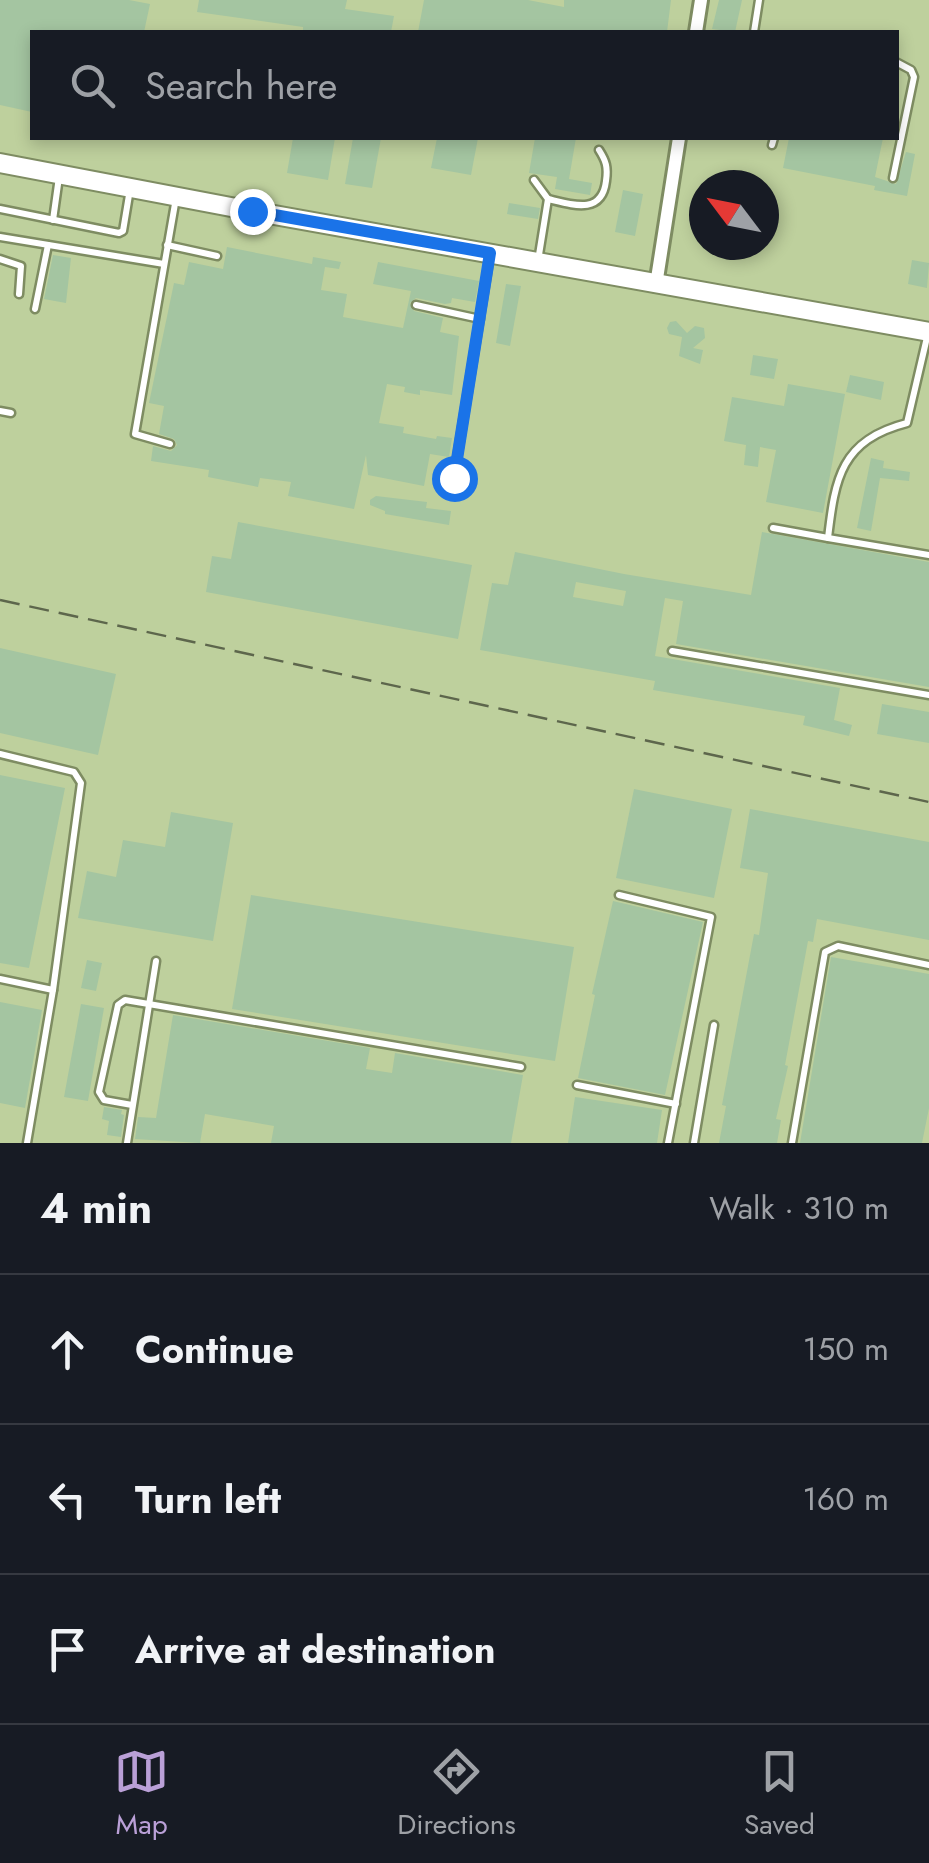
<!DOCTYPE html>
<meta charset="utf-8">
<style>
:root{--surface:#171b24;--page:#242831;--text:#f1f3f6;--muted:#9ea1a6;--line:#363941;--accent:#baa0d7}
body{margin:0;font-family:Jost,sans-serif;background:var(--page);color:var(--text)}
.compass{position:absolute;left:689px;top:170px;width:90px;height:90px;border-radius:50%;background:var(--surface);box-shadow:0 5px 15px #0003;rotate:302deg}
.stop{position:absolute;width:30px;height:30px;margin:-22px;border:8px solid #1a73e8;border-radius:50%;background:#fff}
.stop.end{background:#1a73e8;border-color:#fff;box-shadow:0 2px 10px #0008}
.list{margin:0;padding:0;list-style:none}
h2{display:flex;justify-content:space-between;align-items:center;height:130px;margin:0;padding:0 40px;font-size:42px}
h2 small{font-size:32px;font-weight:400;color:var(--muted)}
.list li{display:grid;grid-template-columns:65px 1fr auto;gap:30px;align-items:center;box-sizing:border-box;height:150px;padding:0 40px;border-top:2px solid var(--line)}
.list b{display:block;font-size:38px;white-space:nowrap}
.list em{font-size:32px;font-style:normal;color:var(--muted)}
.icon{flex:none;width:55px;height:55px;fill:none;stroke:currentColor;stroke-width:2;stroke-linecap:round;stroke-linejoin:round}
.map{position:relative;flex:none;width:929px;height:1143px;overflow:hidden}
.search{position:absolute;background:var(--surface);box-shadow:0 5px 15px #0003;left:30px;right:30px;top:30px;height:110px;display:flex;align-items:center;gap:25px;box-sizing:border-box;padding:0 35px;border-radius:0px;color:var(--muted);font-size:38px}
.sheet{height:580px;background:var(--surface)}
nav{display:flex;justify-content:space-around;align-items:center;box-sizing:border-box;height:140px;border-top:2px solid var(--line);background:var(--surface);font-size:28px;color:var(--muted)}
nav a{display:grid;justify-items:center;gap:5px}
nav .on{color:var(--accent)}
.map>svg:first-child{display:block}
</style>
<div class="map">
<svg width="929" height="1143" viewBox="0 0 929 1143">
<rect width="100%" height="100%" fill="#c9d8ac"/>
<path fill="#bed09d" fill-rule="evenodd" d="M0 0H929V1143H0ZM32 32H896V138H32ZM704 185H764V245H704Z"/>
<g fill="#a4c5a1" fill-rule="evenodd">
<polygon points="0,0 129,0 150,4 144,32 32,32 32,112 0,105"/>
<polygon points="199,0 347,0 345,9 394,16 391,32 303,32 303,27 197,12"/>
<polygon points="424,0 528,0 564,7 564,0 671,0 667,32 418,32"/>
<polygon points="719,0 742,0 735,32 712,29"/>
<polygon points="293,138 335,138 328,180 287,173"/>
<polygon points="353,138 381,138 372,188 345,184"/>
<polygon points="437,138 478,138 471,175 431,168"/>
<polygon points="535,138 576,138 569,179 592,183 590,195 555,189 557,177 529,173"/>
<polygon points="789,138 883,138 875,177 896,184 906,152 915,154 907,196 874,190 875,186 783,168"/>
<polygon points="623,190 643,194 635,236 615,232"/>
<polygon points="509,203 540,208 538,219 507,214"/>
<polygon points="227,247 312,264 313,257 341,262 339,269 325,267 321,290 347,294 343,317 403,328 411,291 373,284 378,262 479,281 475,302 452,298 451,303 445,304 416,298 410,303 414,311 443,318 440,332 459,336 452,395 420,390 420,395 404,392 405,387 387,384 379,423 404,427 403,433 436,439 437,436 452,438 449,457 430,454 424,486 368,475 366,455 354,509 288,496 291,482 260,478 258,487 208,477 209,470 151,461 153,446 171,451 177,445 174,439 159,434 164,406 149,403 174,283 184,285 189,262 223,269"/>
<polygon points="53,255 71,258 66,303 44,299"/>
<polygon points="912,260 929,263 927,288 908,284"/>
<polygon points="506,284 521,286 510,346 496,343"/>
<polygon points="676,321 687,333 695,326 704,328 705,338 693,348 703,350 700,364 679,356 682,337 669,334 667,328 670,322"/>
<polygon points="753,355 778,359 774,379 750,375"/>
<polygon points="850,375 884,382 881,400 846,392"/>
<polygon points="788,384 845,394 823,513 766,502 776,450 760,447 758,467 744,465 746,445 724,441 732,397 784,406"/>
<polygon points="871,458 884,461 883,468 910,472 909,481 880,478 871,531 857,528"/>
<polygon points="376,496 427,502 426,508 451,511 449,525 385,514 385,511 370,505 370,500"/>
<polygon points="238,522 472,565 458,639 206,592 212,556 231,559"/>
<path d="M762 532 929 562V687L676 644 683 601 665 598 655 656 840 688 834 720 852 725 849 736 803 725 805 716 653 690 655 681 480 650 492 583 508 585 515 552 624 574 751 595ZM576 582 626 591 623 606 573 597Z"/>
<polygon points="0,648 116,674 98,755 0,733"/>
<polygon points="882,704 929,712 929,743 877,734"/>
<polygon points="0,775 65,788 29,968 0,963"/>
<polygon points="634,789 732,809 714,898 616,878"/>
<polygon points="750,809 929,842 929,940 817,919 813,942 808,941 785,1065 788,1066 776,1119 781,1120 777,1143 719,1143 726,1106 722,1105 754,934 759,935 768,873 740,868"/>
<polygon points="171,812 233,823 213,941 78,918 87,871 116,877 123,840 165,847"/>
<polygon points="251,895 574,947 555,1061 232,1009"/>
<polygon points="613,901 703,922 665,1095 578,1078 595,995 592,994"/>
<polygon points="831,957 929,974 929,1108 922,1143 800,1143"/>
<polygon points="87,960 102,963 96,991 81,988"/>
<polygon points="0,1002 42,1010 25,1108 0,1103"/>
<polygon points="81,1004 104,1008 88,1101 64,1097"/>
<polygon points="173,1015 370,1048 366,1069 392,1073 395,1053 523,1075 511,1143 271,1143 274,1126 205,1114 200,1143 135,1139 138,1117 156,1118"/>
<polygon points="575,1097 662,1110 657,1143 568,1143"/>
<polygon points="104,1107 122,1110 121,1114 124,1115 121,1137 107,1135 109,1121 102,1119"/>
</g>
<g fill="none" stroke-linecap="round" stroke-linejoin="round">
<defs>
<g id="lane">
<polyline points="754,32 759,0"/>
<polyline points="772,145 774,138"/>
<polyline points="893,178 914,77 911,70 896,62"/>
<polyline points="534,180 548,199 538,261"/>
<path d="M548 199C573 205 602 215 606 181 608 167 606 161 599 150"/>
<polyline points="0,209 119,233 123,231 130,189"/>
<polyline points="53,220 59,177"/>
<polyline points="0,237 164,264"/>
<polyline points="167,245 217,256"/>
<polyline points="0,259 21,266 19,294"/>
<polyline points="416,305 480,319"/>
<polyline points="35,309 48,245"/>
<path d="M928 333 907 423C841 440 835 478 828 538L929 555"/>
<polyline points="0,411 11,413"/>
<polyline points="170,444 135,434 176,198"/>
<polyline points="454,477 490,255"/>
<polyline points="773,528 828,538"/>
<polyline points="672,651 929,695"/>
<polyline points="0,754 74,772 81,783 53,990 27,1143"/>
<polyline points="619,895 711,917 668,1143"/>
<polyline points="0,979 53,990"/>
<polyline points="577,1085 676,1104"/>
<polyline points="132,1105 104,1100 99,1092 118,1005 125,1000 521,1067"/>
<polyline points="127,1143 156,961"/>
<polyline points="694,1143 714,1025"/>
<polyline points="792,1143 825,952 838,946 929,965"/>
</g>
<g id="street">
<polyline points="696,32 701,0"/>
<polyline points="656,285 679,138"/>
</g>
<polyline id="secondary" points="0,163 252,211 929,332"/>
</defs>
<use href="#lane" stroke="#7e8c62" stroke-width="11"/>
<use href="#street" stroke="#7e8c62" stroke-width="18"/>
<use href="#secondary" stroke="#7e8c62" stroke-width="22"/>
<use href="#lane" stroke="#fff" stroke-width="6"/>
<use href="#street" stroke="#fff" stroke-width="12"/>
<use href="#secondary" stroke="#fff" stroke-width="18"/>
<polyline stroke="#5d664c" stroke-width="2.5" stroke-dasharray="20 10" stroke-linecap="butt" points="0,600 929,802"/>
</g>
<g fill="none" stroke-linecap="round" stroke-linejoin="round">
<polyline stroke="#1a73e8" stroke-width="12" points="252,211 490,253 454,478"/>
</g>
</svg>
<svg class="compass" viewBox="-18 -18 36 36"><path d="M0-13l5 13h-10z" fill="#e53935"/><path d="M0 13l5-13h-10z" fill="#9ea1a6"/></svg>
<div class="stop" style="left:454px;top:478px"></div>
<div class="stop end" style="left:252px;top:211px"></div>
<div class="search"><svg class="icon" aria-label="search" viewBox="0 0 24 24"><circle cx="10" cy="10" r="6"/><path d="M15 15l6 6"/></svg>Search here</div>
</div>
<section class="sheet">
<h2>4 min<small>Walk · 310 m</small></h2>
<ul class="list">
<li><svg class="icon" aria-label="ahead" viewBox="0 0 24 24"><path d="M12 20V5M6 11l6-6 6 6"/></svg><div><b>Continue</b></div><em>150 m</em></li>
<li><svg class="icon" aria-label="left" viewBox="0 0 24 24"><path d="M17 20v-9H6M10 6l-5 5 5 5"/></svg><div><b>Turn left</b></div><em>160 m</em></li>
<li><svg class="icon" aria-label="arrive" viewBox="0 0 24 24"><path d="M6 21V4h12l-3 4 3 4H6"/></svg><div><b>Arrive at destination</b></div></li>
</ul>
</section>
<nav>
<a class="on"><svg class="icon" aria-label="map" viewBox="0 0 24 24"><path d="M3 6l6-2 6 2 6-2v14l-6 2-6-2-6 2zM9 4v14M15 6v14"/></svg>Map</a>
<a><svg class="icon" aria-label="directions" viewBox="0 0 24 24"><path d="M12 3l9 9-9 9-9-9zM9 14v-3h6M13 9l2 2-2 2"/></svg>Directions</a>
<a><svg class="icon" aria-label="saved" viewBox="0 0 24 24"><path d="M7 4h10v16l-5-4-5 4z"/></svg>Saved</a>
</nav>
